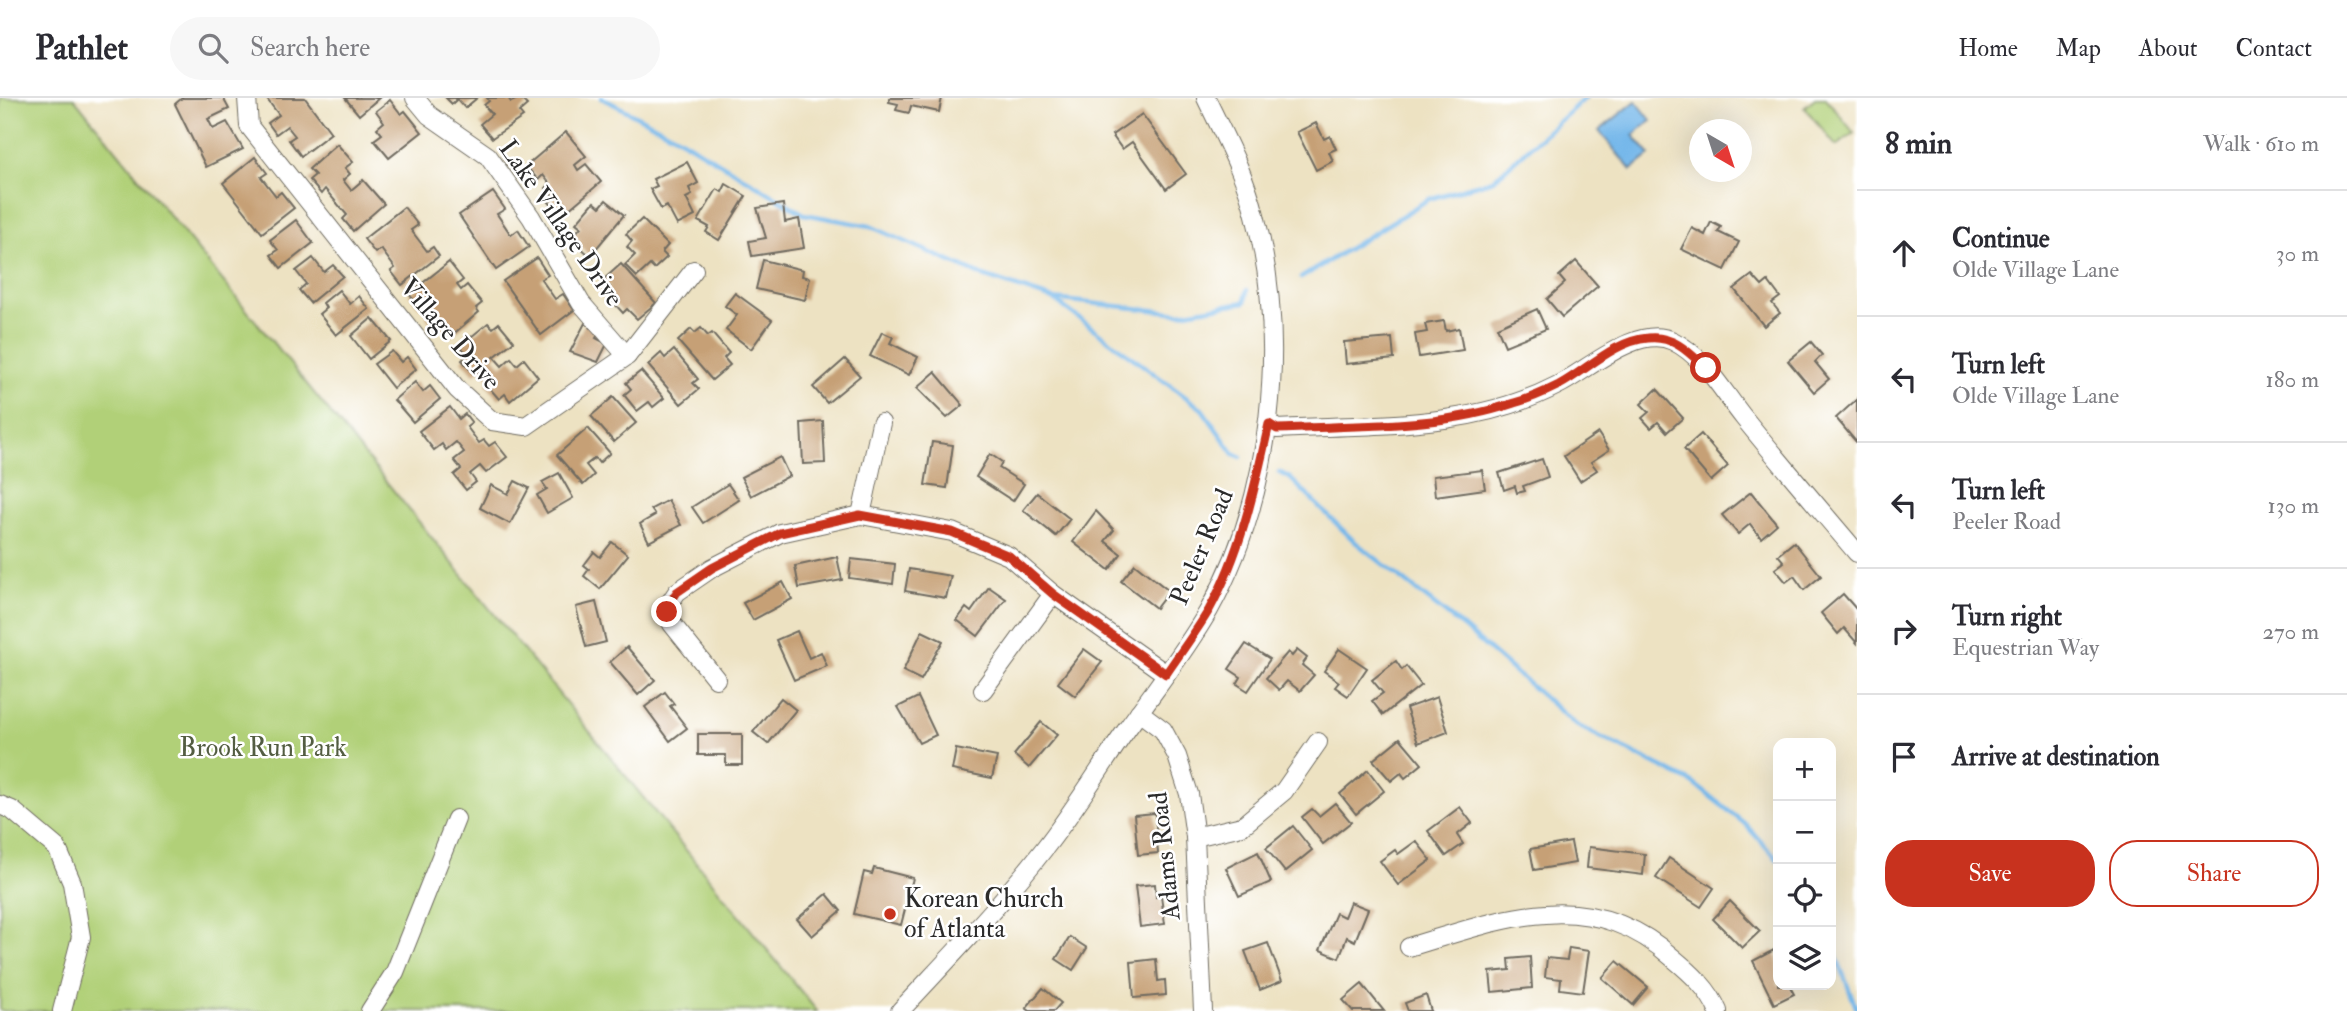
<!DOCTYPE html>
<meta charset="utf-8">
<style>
:root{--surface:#fff;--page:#f7f7f7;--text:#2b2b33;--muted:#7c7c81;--line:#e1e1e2;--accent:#c8321e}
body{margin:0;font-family:"IM FELL Double Pica",serif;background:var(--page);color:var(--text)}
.controls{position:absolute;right:21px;bottom:21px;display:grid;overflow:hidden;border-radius:14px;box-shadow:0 7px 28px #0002}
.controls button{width:63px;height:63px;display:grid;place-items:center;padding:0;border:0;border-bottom:2px solid var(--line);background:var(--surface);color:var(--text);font:35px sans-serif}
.compass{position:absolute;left:1689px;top:21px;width:63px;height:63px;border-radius:50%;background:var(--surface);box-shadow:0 7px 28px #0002;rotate:141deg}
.stop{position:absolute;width:21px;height:21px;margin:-16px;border:5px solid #c8321e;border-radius:50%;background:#fff}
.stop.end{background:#c8321e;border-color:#fff;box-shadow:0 2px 7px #0008}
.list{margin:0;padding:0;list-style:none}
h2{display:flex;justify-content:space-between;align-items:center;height:91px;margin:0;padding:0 28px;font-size:30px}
h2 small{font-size:23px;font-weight:400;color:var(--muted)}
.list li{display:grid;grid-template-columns:46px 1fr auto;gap:21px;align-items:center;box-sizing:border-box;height:126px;padding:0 28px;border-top:2px solid var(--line)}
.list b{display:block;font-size:26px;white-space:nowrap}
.list p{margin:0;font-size:23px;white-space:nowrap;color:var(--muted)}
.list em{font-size:23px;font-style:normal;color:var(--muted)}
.actions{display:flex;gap:14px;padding:21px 28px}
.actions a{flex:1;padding:16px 0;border:2px solid var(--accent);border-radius:28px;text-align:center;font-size:24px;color:var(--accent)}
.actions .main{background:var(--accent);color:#fff}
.icon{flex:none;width:38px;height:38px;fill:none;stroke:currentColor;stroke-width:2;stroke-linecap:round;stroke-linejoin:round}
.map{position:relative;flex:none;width:1857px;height:913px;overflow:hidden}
header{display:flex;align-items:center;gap:42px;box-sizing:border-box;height:98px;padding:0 35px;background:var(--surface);border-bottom:2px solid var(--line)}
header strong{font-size:33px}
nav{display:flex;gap:38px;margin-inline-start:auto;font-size:24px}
.search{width:490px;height:63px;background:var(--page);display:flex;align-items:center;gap:18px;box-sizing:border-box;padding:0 24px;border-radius:38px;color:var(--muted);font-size:26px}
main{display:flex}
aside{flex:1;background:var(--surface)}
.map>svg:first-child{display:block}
</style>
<header>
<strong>Pathlet</strong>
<div class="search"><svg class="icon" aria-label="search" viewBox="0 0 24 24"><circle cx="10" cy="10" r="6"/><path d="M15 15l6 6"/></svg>Search here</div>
<nav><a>Home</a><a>Map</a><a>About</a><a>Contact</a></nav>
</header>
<main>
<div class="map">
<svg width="1857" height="913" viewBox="0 0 1857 913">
<rect width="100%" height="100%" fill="#fff"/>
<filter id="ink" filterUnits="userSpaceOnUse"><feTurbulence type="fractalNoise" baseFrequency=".0143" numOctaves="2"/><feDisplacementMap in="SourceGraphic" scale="14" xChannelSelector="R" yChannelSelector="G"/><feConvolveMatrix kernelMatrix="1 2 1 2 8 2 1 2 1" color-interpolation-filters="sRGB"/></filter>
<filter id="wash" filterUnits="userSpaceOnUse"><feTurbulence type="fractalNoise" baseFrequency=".00686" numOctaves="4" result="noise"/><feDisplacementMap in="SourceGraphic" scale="28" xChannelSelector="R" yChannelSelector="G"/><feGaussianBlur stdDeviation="1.57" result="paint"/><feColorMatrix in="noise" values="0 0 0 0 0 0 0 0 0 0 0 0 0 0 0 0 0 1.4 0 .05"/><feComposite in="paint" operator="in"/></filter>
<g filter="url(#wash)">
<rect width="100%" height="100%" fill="#ede2c2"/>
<g fill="#b1d078" stroke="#6e7e52" stroke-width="2">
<polygon points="0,0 74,0 817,913 0,913"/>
<polygon points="1815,0 1826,0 1854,35 1836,48 1804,9"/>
</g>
<polygon fill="#74b7ea" stroke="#50718a" stroke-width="2" points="1636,3 1651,22 1633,37 1650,57 1631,72 1599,33"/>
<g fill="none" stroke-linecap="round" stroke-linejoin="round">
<g stroke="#74b7ea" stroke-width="4.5">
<polyline points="602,0 677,39 804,116 870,128 983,178 1053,201 1180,215 1245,204 1247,192"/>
<polyline points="1301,180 1429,101 1493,82 1585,0"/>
<polyline points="1053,201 1202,311 1234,356 1241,359"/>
<polyline points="1279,374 1290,380 1354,443 1464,530 1576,627 1693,685 1744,725 1778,762"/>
<polyline points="1831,844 1857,912"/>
</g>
</g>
<g id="blocks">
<g fill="#c6a076">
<polygon points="182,0 223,0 229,11 208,21 213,31 227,24 243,51 206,69 175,6"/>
<polygon points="266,0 305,0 331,35 301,58 289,42 295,38 287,28 276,36 268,25 279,17"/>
<polygon points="345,0 379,0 359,17"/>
<polygon points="446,0 477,0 465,10 457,1 452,6"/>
<polygon points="487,0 508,0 511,4 520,0 527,7 519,14 523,19 492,40 480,26 492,16 484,7 489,3"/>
<polygon points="890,0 942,0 939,14 911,8 909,15 896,12 898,6 889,4"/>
<polygon points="390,2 401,16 405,13 422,34 389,60 374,42 382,36 377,30 384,24 376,13"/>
<polygon points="1142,16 1186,76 1166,91 1132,44 1122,51 1112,37"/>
<polygon points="1316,25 1324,41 1330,38 1336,51 1329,54 1333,63 1316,72 1297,34"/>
<polygon points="566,34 586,58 575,67 578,72 586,66 601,84 561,118 549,104 554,99 546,90 550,86 543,77 538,82 526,68"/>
<polygon points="337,46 353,64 345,70 350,76 343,82 351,92 363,82 384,106 353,133 343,121 347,117 325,91 321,96 309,82 315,77 309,71"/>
<polygon points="255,59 267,75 261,79 276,98 281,94 294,110 262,135 223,85"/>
<polygon points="687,64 698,85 689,90 692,97 686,100 695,118 677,127 667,108 661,111 650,91 657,88 653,81"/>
<polygon points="726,86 746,98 719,142 706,134 709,129 698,123 717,91 722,94"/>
<polygon points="493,94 505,111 497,116 511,137 518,132 529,149 496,172 459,117"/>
<polygon points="606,102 624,117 590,158 577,146 580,142 574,137 581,129 576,125 594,104 600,109"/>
<polygon points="783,106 785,124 799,121 804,150 752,158 749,143 766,140 757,110"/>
<polygon points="404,109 418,127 411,132 427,153 433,149 439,158 402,187 391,173 395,170 381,151 375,155 364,141"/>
<polygon points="642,121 668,147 662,154 667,159 654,171 650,167 637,179 625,167 635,157 627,149 632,143 626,136"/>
<polygon points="296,122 313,145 281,170 271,157 278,152 270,142"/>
<polygon points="1711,124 1721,129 1718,134 1739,144 1725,172 1681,151 1692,130 1705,137"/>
<polygon points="313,160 324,174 333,167 343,178 310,205 299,192 306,186 296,173"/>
<polygon points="537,160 548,177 541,181 555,201 563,196 574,212 541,237 503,183"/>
<polygon points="763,162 803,172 802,178 810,180 805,202 756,191"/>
<polygon points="1576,163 1598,188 1562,219 1547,201 1565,185 1559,178"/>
<polygon points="449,164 463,182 457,187 461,192 467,187 482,205 476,210 479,214 451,238 444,229 438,233 426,219 432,214 425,206 420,210 409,196"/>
<polygon points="621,166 656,205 637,221 627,211 623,215 604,194 610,189 603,182"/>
<polygon points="1752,177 1762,188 1768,183 1780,199 1772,205 1780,215 1764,228 1734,191"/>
<polygon points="339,192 350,206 359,198 369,211 336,237 319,216 326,210 323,205"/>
<polygon points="735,195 772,222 751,251 726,232 737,217 725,208"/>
<polygon points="1537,211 1546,231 1505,248 1497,229"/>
<polygon points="372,220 391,243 369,261 351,238"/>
<polygon points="1444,223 1446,233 1459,230 1463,252 1419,259 1415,236 1427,234 1425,226"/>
<polygon points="488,225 493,230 499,225 514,243 494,259 502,268 511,260 517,267 524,261 538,279 510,303 505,296 499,301 486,286 491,283 481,271 474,276 462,262 468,257 460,248"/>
<polygon points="585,225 600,233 596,240 607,246 598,264 570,254"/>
<polygon points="701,230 708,238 712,235 729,255 724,260 730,267 712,282 678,243 691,231 695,235"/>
<polygon points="882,234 893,239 890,245 918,259 909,277 870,258"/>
<polygon points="1392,240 1394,261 1346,266 1344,244"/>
<polygon points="1811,244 1822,257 1815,264 1829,281 1814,294 1788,263"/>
<polygon points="674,252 698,281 693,285 699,291 681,306 648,267 661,255 665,260"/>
<polygon points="392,253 401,264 407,259 416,271 393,290 374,266"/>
<polygon points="845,261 860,278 827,305 813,289"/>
<polygon points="641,273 664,300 653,309 649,304 637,313 624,297 631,291 626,285"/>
<polygon points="935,274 963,307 947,320 917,290"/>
<polygon points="415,284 423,294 430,288 440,301 413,324 394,302"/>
<polygon points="1657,291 1683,320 1667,334 1658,324 1651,330 1642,320 1649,314 1641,306"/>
<polygon points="613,299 636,325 614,344 591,318"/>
<polygon points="1857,301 1857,345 1836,320"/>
<polygon points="450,309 459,321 465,316 472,325 467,329 479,345 484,342 489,348 495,344 507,359 486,375 480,368 470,376 476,384 466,392 454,377 461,371 454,362 464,354 456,344 446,352 442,346 434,352 419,333"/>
<polygon points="823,323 825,365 803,366 801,325"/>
<polygon points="588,330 610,355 599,365 595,360 586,367 594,377 583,387 557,357"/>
<polygon points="1598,335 1609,352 1591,364 1597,372 1580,383 1564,358"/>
<polygon points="1701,336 1728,368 1711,383 1684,351"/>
<polygon points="932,344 953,347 947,390 925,387"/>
<polygon points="990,356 1002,364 999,370 1024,386 1013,403 976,379"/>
<polygon points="780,359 789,378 751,398 741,379"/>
<polygon points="1542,361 1548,379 1523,388 1525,393 1517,395 1515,388 1504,392 1499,375"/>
<polygon points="1482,372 1485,391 1435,398 1433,378"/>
<polygon points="559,375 573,400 547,415 537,397 547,391 542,384"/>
<polygon points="515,383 529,390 510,426 480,410 491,387 508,396"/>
<polygon points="728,386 739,402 703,425 692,409"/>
<polygon points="1751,394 1777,426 1761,440 1750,426 1738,436 1722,417"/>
<polygon points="1037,395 1070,421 1056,438 1023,412"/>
<polygon points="668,402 681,427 649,444 640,426 655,417 651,411"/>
<polygon points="1096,413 1114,432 1105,443 1121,456 1109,472 1073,444"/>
<polygon points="612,444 628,457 600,491 584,478 589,471 584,467 594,454 600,459"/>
<polygon points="1794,444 1821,478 1804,492 1794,478 1786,484 1775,471 1784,464 1778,457"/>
<polygon points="837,459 842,482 799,490 795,468"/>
<polygon points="851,461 895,466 893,486 849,480"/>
<polygon points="1135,466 1169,493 1156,510 1121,483"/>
<polygon points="909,471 951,478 946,500 905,493"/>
<polygon points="783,484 792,501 753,522 743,505"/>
<polygon points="989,489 1006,501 978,538 957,522 966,510 971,514"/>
<polygon points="1843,496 1857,512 1857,545 1844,530 1838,536 1821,515"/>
<polygon points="596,504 606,544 586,549 576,509"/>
<polygon points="797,533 809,560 821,554 827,568 794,582 776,542"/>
<polygon points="922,533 943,543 921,582 903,573"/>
<polygon points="1246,546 1270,561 1248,593 1237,586 1241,579 1229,571"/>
<polygon points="627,549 655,582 638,597 610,564"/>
<polygon points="1084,551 1102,564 1075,598 1058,585"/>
<polygon points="1339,551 1367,570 1348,598 1335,589 1339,584 1324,573"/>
<polygon points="1297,552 1307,560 1302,567 1314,577 1300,593 1287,583 1279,592 1266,580 1288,554 1292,558"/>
<polygon points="1396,563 1402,572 1406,568 1421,587 1383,617 1372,603 1383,595 1372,582"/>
<polygon points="665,594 674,606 670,608 687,630 670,643 645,609"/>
<polygon points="918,599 936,637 919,645 898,609"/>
<polygon points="1437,599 1448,634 1418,645 1406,610"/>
<polygon points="781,600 796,612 768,646 753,634"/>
<polygon points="1041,624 1057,637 1029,670 1014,657"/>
<polygon points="698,636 742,636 742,667 726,667 726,657 698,657"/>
<polygon points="1400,640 1422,666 1405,680 1401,675 1391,683 1373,662"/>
<polygon points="956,651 997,659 992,680 952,672"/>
<polygon points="1368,672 1384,693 1356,716 1340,696"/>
<polygon points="1335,705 1351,724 1323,746 1302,719 1312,711 1319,718"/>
<polygon points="1460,709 1472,725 1457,737 1463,746 1446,758 1428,733"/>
<polygon points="1155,715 1158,755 1138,757 1134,717"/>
<polygon points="1293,728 1312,752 1285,774 1266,750"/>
<polygon points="1416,743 1431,762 1398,787 1380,763 1395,752 1398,756"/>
<polygon points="1571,744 1575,765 1534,772 1530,751"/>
<polygon points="1589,749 1645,756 1643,777 1587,770"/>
<polygon points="1258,754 1271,784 1239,798 1226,770"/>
<polygon points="1669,760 1714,790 1701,809 1656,780"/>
<polygon points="874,770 913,780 901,827 854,816 864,774 872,776"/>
<polygon points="1155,786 1156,799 1161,798 1165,826 1140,829 1135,788"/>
<polygon points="827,796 841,813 812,838 797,821"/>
<polygon points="1730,803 1760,833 1742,850 1713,821"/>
<polygon points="1350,804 1368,811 1355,843 1347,839 1339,860 1320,852 1336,815 1344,819"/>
<polygon points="1070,839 1087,850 1073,872 1056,861"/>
<polygon points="1268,845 1282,883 1260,892 1245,853"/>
<polygon points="1569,850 1589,853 1583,894 1560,891 1561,881 1545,879 1547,860 1567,862"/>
<polygon points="1774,852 1778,861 1778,887 1789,887 1794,896 1774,906 1753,863"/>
<polygon points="1530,859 1532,890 1492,894 1490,874 1510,872 1509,861"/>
<polygon points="1156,861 1158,883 1165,882 1166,897 1134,900 1131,864"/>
<polygon points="1617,863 1648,889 1633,907 1602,880"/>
<polygon points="1362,886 1384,913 1353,913 1343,902"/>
<polygon points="1043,890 1061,905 1054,913 1030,913 1026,910"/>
<polygon points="1426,897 1431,913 1408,913 1405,905"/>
</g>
</g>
</g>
<g filter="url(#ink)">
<use href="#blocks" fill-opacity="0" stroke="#6f6b60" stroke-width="2"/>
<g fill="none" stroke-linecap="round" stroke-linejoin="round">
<defs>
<g id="minor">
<polyline points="247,0 249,28 457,291 492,323 526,328 627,258 694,172"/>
<polyline points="415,0 429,17 488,58 531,119 581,205 627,258"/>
<path d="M1269 326 1277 331C1371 326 1472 332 1558 287 1588 272 1637 226 1673 243 1704 258 1723 294 1744 320 1781 366 1819 410 1857 455"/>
<polyline points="861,417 881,325"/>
<polyline points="716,581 672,526 667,514 669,506 677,494 712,470 780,435 861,417 952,434 1009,458 1053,496 1166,576"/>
<polyline points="983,592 1053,496"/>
<polyline points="1139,614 1163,632 1177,658 1189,696 1195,739 1203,913"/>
<polyline points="0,707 12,712 57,750 72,785 81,839 62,913"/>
<polyline points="1195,739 1242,728 1284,693 1318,644"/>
<path d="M1409 849C1502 821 1590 785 1673 860 1691 875 1709 891 1718 913"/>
<polyline points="370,913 395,874 456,721"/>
<path d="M900 913C949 860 1000 808 1044 751 1073 714 1098 673 1125 634 1153 594 1185 554 1209 512 1273 397 1288 243 1255 117 1245 76 1224 38 1206 0"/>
</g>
</defs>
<use href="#minor" stroke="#6f6b60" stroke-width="20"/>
<use href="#minor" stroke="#fff" stroke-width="18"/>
</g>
</g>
<g fill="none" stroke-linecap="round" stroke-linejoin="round" filter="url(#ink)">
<path stroke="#c8321e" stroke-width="9" d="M667 514 669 506 677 494 712 470 780 435 860 417 952 434 1009 458 1053 496 1166 576C1180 555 1196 534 1209 512 1241 455 1255 389 1269 326L1277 331C1356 327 1438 331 1514 305 1529 301 1545 294 1559 287 1587 272 1614 243 1648 240 1673 237 1689 254 1706 270"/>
</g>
<circle fill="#c8321e" stroke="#fff" stroke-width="2.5" cx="890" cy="816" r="7"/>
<g text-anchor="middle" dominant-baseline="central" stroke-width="5" stroke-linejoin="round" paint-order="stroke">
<g font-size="26" fill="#2b2b2b" stroke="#fff">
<text transform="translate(561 125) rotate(55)">Lake Village Drive</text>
<text transform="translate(450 236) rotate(49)">Village Drive</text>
<text transform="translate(1202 449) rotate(-67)">Peeler Road</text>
<text transform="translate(1165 758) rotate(-96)">Adams Road</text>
</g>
<g font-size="26" fill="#535d42" stroke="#fff">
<text x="263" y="650">Brook Run Park</text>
</g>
<g font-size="26" fill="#2b2b2b" stroke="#fff" text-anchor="start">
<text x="904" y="801">Korean Church<tspan x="904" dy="30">of Atlanta</tspan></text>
</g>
</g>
</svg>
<div class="controls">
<button>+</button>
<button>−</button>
<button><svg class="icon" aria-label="locate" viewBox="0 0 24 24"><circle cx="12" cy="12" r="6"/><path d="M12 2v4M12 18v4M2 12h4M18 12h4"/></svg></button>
<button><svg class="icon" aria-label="layers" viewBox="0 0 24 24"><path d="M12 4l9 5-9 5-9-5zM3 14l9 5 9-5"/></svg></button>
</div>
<svg class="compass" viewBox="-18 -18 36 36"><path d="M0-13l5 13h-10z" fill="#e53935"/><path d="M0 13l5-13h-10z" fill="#7c7c81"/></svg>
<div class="stop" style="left:1706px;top:270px"></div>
<div class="stop end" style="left:667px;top:514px"></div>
</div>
<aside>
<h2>8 min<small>Walk · 610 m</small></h2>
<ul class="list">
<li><svg class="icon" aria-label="ahead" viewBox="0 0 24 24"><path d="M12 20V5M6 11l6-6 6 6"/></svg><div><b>Continue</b><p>Olde Village Lane</p></div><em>30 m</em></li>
<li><svg class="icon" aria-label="left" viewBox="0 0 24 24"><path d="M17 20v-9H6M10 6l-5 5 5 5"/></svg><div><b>Turn left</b><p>Olde Village Lane</p></div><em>180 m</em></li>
<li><svg class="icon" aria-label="left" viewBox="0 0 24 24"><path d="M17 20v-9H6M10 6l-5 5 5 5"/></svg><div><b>Turn left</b><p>Peeler Road</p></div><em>130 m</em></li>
<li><svg class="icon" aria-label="right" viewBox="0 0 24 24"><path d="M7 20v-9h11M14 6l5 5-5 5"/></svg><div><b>Turn right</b><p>Equestrian Way</p></div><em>270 m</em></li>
<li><svg class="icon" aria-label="arrive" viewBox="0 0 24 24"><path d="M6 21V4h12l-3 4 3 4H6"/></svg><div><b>Arrive at destination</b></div></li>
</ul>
<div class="actions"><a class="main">Save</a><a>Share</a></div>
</aside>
</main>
